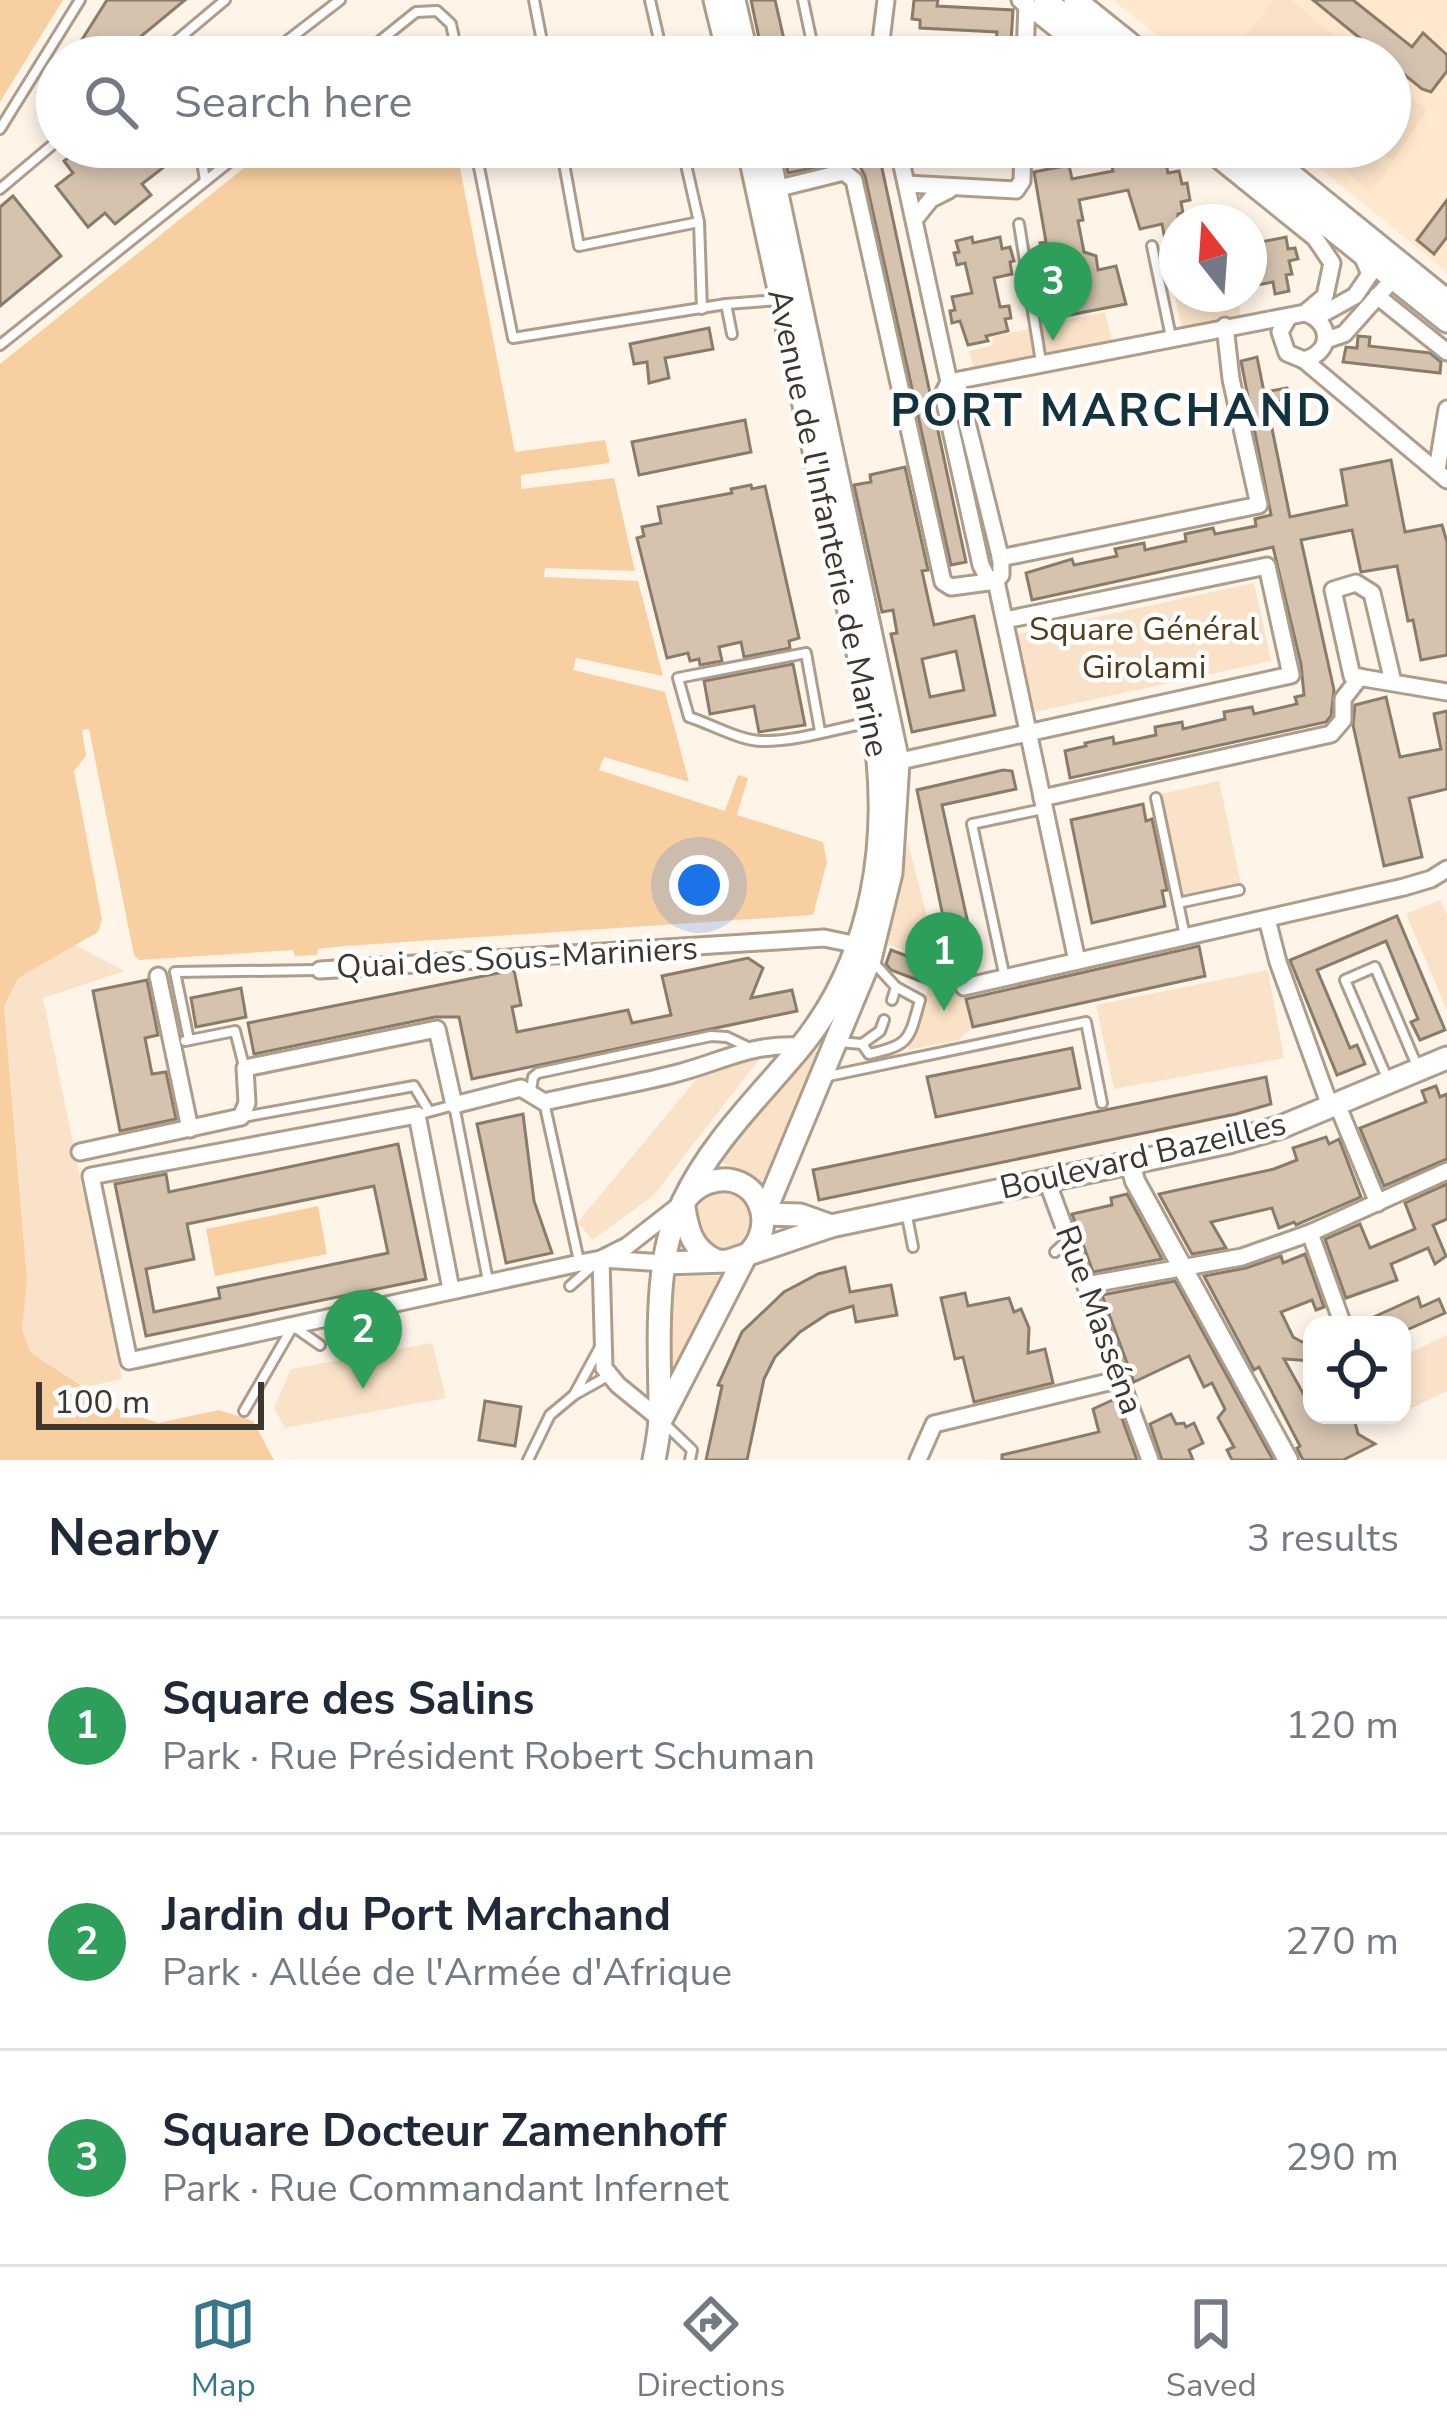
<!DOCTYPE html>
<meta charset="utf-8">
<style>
:root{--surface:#fff;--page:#f2f2f3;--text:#1f2937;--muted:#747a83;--line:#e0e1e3;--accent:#37778b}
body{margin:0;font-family:"Nunito Sans",sans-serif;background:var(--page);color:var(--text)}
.controls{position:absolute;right:36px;bottom:36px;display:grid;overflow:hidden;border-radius:24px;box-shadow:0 6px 18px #0003}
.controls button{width:108px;height:108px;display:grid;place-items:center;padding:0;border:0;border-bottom:3px solid var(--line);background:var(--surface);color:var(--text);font:60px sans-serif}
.compass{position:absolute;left:1159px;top:204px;width:108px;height:108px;border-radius:50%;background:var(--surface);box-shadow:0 6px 18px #0003;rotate:343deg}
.scale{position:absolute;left:36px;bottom:30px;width:228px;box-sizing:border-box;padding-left:12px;border:6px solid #3e372f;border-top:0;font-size:33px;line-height:42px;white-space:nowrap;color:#3e372f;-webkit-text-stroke:9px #fff;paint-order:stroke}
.you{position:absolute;left:699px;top:885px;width:42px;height:42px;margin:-30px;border:9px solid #fff;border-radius:50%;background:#1a73e8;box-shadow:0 0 0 18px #1a73e833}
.badge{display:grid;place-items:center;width:78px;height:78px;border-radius:50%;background:var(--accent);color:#fff;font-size:39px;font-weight:700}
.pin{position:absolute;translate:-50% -99px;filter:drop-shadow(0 3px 6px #0008)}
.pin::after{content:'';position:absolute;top:63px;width:42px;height:36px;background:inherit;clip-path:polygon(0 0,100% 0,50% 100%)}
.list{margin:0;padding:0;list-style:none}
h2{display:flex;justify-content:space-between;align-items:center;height:156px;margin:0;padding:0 48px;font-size:51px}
h2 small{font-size:39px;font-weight:400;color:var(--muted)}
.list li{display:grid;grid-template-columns:78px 1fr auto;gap:36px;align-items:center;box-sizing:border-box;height:216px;padding:0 48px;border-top:3px solid var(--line)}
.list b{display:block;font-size:45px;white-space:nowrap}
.list p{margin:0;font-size:39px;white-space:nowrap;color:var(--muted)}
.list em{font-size:39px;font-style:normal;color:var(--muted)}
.icon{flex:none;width:66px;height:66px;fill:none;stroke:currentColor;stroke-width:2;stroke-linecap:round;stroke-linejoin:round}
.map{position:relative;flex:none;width:1447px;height:1460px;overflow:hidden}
.search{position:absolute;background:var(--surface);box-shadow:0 6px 18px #0003;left:36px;right:36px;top:36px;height:132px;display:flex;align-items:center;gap:30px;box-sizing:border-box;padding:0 42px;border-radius:66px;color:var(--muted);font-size:45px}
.sheet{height:804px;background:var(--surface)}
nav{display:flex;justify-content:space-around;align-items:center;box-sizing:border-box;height:168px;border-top:3px solid var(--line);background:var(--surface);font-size:33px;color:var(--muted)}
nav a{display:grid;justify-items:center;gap:6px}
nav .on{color:var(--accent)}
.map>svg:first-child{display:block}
</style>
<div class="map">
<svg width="1447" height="1460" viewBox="0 0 1447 1460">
<rect width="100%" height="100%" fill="#fff4e8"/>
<polygon fill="#ffe8cd" points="1113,0 1447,0 1447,272 1294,147 1390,147 1390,57 1183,57"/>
<g fill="#f9e2c8">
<polygon points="1274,0 1291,0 1346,45 1337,57 1264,57 1242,40"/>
<polygon points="1390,81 1427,110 1393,161 1376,147 1390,147"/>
<polygon points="1316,147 1357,147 1387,171 1371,192"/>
<polygon points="1177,263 1177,294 1237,294 1242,323 1183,334 1168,265"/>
<polygon points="1105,312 1114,349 976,377 969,351 993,345 992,337"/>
<polygon points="1254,583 1271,661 1035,712 1018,634"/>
<polygon points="1219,781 1241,884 1183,897 1161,794"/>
<polygon points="908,843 938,959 957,951 973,1027 959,1040 908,1050 937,961 888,945"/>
<polygon points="1440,900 1447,915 1447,1010 1406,914"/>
<polygon points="73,944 125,971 43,998 122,1379 85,1387 31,1353 22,1330 27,1280 4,1006 17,978"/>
<polygon points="1268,970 1284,1058 1114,1089 1096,1005"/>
<polygon points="801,1046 831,1056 773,1192 709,1154"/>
<polygon points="765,1052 653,1196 592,1240 578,1222 709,1064"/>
<circle cx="724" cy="1221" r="29"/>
<polygon points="736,1275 681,1380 660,1377 664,1277"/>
<polygon points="1447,1335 1447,1391 1402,1413 1402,1357"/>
<polygon points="432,1343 446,1398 285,1428 274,1408 291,1369"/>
</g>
<g fill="#f8cfa1">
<polygon points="0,0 63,0 0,102"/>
<polygon points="270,147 456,147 515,452 605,440 610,463 521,475 521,489 614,478 635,571 545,568 544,577 638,581 663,676 576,658 573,670 665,692 689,782 604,757 599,770 725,811 738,775 748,778 737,815 823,842 827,862 813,915 345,946 318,949 317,955 295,956 293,950 139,960 134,955 89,729 82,730 86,756 74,771 102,919 98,932 18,978 4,1006 27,1280 22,1330 31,1353 120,1410 158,1423 219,1410 253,1421 274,1460 0,1460 0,364"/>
<polygon points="318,1206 327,1254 215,1276 206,1229"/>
</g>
<g fill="#d5c3b0" stroke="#8b7b69" stroke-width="3" fill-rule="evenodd">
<polygon points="107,0 185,0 116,57 71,57"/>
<polygon points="751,0 775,0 788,57 763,57"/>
<polygon points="914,0 938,0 937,6 1013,10 1010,57 995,57 997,32 920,28 920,20 912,19"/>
<polygon points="1313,0 1353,0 1412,47 1423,33 1447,55 1447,71 1431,92 1422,89 1390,63 1390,57 1383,57"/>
<polygon points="82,147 157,147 169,163 142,184 151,195 115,224 105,213 88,227 56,186 73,173 64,161"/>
<polygon points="783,147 886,147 887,152 879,154 966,562 951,565 865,176 856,159 788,173"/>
<polygon points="1116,147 1163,147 1168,173 1179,171 1182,184 1187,183 1190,200 1181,202 1183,213 1178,214 1177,271 1171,271 1162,224 1140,229 1128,190 1079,200 1083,220 1078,221 1084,252 1096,256 1098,270 1116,266 1126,304 1064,316 1055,303 1050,304 1051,283 1040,243 1046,242 1034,172 1069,165 1072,179 1113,171 1110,159 1118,158"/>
<polygon points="13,196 61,256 0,306 0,207"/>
<polygon points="1447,200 1447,237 1434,254 1417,240"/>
<polygon points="972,237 973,243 1000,237 1002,249 1010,247 1014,261 1010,262 1012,274 994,278 1000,307 1009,306 1011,318 1005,319 1008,331 986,336 988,341 968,345 960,321 952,323 950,311 955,310 952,297 972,293 965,263 957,265 954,253 959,252 956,241"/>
<polygon points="1260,237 1261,242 1286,237 1288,249 1295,248 1298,259 1289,261 1292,274 1286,275 1289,291 1275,294 1273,282 1251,286 1249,239"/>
<polygon points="709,328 713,349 665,358 669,378 649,383 647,362 634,364 630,344"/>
<polygon points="1358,336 1370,337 1369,346 1430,353 1441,362 1440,373 1343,362 1346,347 1357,348"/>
<polygon points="1257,357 1264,392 1287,388 1290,399 1267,404 1290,517 1347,505 1341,470 1391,460 1405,532 1442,525 1447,542 1447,655 1421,660 1413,620 1408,621 1397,566 1361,572 1352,530 1301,540 1334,690 1331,716 1326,722 1070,778 1065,751 1086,746 1085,743 1113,737 1114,744 1156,735 1155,727 1182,722 1183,729 1225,719 1224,712 1252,707 1254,714 1297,704 1295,697 1304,695 1301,664 1273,547 1032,600 1026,573 1072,559 1074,565 1117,556 1115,549 1144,543 1145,550 1186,541 1185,534 1213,528 1215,534 1256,526 1255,519 1271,515 1241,361"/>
<polygon points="745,420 751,452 639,475 632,442"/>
<path d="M905 467 928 570 922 571 934 625 974 616 995 715 912 732 891 634 897 633 893 610 882 612 854 485 871 482 870 475ZM956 651 964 690 930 697 922 659Z"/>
<polygon points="751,485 752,489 765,486 799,638 789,641 790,648 744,657 741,642 719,647 722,661 700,665 699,659 690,661 688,653 667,658 637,538 644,536 642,527 661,523 658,507 732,493 731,489"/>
<polygon points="793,664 805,725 759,732 754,706 710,714 704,681"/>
<polygon points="1386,697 1400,757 1441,749 1434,714 1447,711 1447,789 1409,798 1422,857 1384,866 1353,725 1355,705"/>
<polygon points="1003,770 1012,771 1016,789 942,805 969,928 968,937 948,941 917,790"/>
<polygon points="1143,804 1146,821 1152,819 1167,890 1162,891 1165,906 1092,923 1071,820"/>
<polygon points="1397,916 1445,1030 1420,1040 1411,1022 1418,1019 1386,941 1317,970 1350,1048 1357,1045 1365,1064 1337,1075 1290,960"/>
<polygon points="1199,946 1205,976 973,1027 966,999"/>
<polygon points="891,950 934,966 928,984 891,970 886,964"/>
<polygon points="748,958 763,968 751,998 792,990 797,1011 472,1079 459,1017 435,1017 254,1054 248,1023 514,970 521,1005 512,1007 517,1032 628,1010 632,1023 671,1015 662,976"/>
<polygon points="147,980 158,1035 145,1038 152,1074 166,1072 176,1119 120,1131 93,991"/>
<polygon points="241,988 246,1017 196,1027 191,998"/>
<polygon points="1072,1048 1080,1088 936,1117 927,1077"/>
<polygon points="1266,1077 1271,1104 1236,1114 819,1200 813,1170"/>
<polygon points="1436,1086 1440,1097 1447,1094 1447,1159 1384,1186 1360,1128 1426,1102 1422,1091"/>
<polygon points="523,1114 534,1201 552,1253 506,1263 477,1124"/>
<polygon points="1326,1137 1329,1144 1339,1139 1361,1197 1296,1225 1294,1222 1279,1228 1272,1208 1211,1222 1226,1248 1192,1254 1159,1194 1274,1169 1297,1160 1293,1148"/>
<path d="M398 1144 426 1279 146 1336 115 1184 166 1174 169 1192ZM374 1186 388 1253 218 1288 220 1298 154 1312 146 1269 194 1259 187 1224Z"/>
<polygon points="1447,1184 1447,1219 1433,1225 1446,1256 1435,1264 1428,1248 1391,1264 1397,1280 1346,1298 1325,1239 1360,1224 1370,1248 1415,1229 1405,1203"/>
<polygon points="1127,1194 1162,1259 1093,1272 1072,1214 1112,1205 1111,1198"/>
<polygon points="1305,1254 1324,1307 1316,1310 1312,1300 1281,1312 1293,1337 1302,1342 1312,1340 1312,1361 1284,1359 1304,1395 1312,1390 1312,1415 1353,1415 1358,1434 1375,1444 1343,1460 1303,1460 1297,1448 1300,1446 1259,1367 1254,1370 1204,1276 1246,1268 1281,1256 1283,1263"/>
<polygon points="845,1267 850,1292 891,1285 897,1315 856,1322 853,1306 829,1313 800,1332 775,1357 764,1379 747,1460 706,1460 722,1386 718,1385 742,1332 784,1292 818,1274"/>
<polygon points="1175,1281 1273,1460 1232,1460 1227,1450 1234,1447 1218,1418 1225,1409 1212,1383 1204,1387 1189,1356 1134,1382 1102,1295"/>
<polygon points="965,1293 968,1306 1009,1298 1014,1312 1021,1309 1029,1328 1028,1353 1045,1349 1053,1383 974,1402 963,1357 955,1359 941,1298"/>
<polygon points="1418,1297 1421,1307 1439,1299 1445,1313 1402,1332 1402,1325 1356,1325"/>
<polygon points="1115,1399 1137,1460 1002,1460 1002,1455 1099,1432 1093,1409"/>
<polygon points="485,1401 521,1407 515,1446 479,1440"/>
<polygon points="1171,1414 1176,1424 1184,1423 1186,1427 1194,1423 1203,1443 1189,1450 1193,1460 1162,1460 1150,1424"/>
</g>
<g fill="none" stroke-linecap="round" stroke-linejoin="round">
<defs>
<g id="service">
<polyline points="534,0 545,57"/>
<polyline points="650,0 663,57"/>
<polyline points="803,0 815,57"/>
<polyline points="157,57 225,0"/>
<polyline points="266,57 340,0"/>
<polyline points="360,57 416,12 437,11 451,24 458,57"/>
<polyline points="0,129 80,0"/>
<polyline points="200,147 205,181"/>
<polyline points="475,147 513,338 726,304 779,300"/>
<polyline points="561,147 579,246 699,222 682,147"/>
<polyline points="0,189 57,141"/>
<polyline points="699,222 702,309"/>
<polyline points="1019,224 1041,362"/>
<polyline points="1152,246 1171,337"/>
<polyline points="726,304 732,334"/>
<polyline points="0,345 248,147"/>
<path d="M820 731 806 653 678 678 689 717C711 724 742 742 764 741 799 741 838 728 872 722"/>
<polyline points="1156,798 1185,936"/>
<polyline points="1178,903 1239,890"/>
<polyline points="874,963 896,987 892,1000"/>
<polyline points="1005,978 972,824 1043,809"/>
<polyline points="189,1040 175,972 318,970"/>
<polyline points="185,1041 235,1031 244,1066"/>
<polyline points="839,1042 862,1044 880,1031 884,1020"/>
<path d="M862 1044 869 1054C911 1045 909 1039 920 1000L896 987"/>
<polyline points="824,1077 1086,1022 1102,1103"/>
<polyline points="1387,1078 1345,980 1375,967 1418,1068"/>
<polyline points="531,1091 533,1077 538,1073 711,1036 727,1037 748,1047"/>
<polyline points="544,1102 579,1261"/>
<polyline points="417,1115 454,1105 488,1281"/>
<polyline points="243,1117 414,1086 429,1111"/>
<polyline points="906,1211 913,1247"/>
<polyline points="1055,1252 1068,1240"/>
<polyline points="570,1286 595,1264"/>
<polyline points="600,1347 574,1395 608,1376"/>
<polyline points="244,1411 293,1326 320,1345"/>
<polyline points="666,1425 692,1450 690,1460"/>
<polyline points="528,1460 550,1415 574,1395"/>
</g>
<g id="minor">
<polyline points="1020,0 1091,57"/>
<polyline points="879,57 886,0"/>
<polyline points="1025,57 1027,3"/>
<polyline points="898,147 949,382 959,390 1001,560 1001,575 996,581 1077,961"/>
<polyline points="1202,147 1315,238 1332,263 1325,296 1305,313"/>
<polyline points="907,184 1016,190 1022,181 1023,147"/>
<polyline points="767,191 844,172 854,180 943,582 951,587 996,581"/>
<polyline points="914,220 931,199 949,190"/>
<polyline points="1377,296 1447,352"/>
<polyline points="1317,317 1355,296 1370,274 1363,258"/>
<polyline points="1326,340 1344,334 1394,278 1392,273"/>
<polyline points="1304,360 1447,480"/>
<path d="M949 382 1305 313C1332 322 1333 352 1304 360L1287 353 1280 332 1288 318"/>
<polyline points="949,382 943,394 981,565 987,577 996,581"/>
<polyline points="1437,470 1447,409"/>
<polyline points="1000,558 1259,505 1231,379 1225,326"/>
<polyline points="1393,682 1372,593 1356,583 1333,590 1352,676 1447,692"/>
<polyline points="891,763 1291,675 1267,566 1005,620"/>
<polyline points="1042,798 1331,734 1343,720 1343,699 1360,677"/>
<polyline points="1267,919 1278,962 1330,1106"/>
<polyline points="320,970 824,938 858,945"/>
<polyline points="158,976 190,1129"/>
<polyline points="964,987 1404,887 1431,879 1447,869"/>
<polyline points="1337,1104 1378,1203"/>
<path d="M80 1152 241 1117 247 1103 245 1068 437 1029 454 1105 521 1088 544 1102C587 1092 631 1085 674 1074 722 1062 749 1043 801 1046"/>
<polyline points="1047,1181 1150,1460"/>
<polyline points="1310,1233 1343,1325"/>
<polyline points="603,1258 627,1246 677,1207"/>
<polyline points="601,1259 604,1368 618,1385 661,1420"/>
<polyline points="1086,1285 1242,1257 1310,1233 1447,1171"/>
<polyline points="451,1289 417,1115 91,1176 129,1361 580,1263 601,1259 665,1263"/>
<polyline points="918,1460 934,1424 1121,1379"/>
</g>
<polyline id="tertiary" points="1130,1163 1135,1181 1288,1460"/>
<g id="secondary">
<polyline points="715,0 729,57"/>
<polyline points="734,0 747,57"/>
<polyline points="1045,0 1115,57"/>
<polyline points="1075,0 1146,57"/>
<polyline points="1229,147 1447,321"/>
<polyline points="1257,147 1447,301"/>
<path d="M683 1202C710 1144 757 1099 798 1050 875 958 892 836 873 722L748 147"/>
<path d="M683 1202C687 1227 690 1248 715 1260"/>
<polyline points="764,1214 870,959 891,873 898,762 767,147"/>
<polyline points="764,1214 800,1215 831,1226"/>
<polyline points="665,1263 728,1261 831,1226 1229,1142 1281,1127 1447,1058"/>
<path d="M654 1460C657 1445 660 1429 660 1414 661 1362 646 1200 710 1182 757 1168 782 1226 745 1257L661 1420"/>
</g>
</defs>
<use href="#service" stroke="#ad9d8a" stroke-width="14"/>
<use href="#minor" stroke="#ad9d8a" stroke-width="21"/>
<use href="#tertiary" stroke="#ad9d8a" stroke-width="24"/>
<use href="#secondary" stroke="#ad9d8a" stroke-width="27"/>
<use href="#service" stroke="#fff" stroke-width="8"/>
<use href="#minor" stroke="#fff" stroke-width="15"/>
<use href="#tertiary" stroke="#fff" stroke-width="18"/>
<use href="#secondary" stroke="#fff" stroke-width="21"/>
</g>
<g text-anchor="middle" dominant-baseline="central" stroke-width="9" stroke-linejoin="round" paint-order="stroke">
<g font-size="33" fill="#3e372f" stroke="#fff">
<text transform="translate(828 523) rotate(78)">Avenue de l'Infanterie de Marine</text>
<text transform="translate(517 958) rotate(-3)">Quai des Sous-Mariniers</text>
<text transform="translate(1143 1156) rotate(-13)">Boulevard Bazeilles</text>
<text transform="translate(1099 1320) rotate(70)">Rue Masséna</text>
</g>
<g font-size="33" fill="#573c19" stroke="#fff">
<text x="1144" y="629">Square Général<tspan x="1144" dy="38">Girolami</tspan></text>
</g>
<g font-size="45" font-weight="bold" letter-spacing="3" fill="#13323b" stroke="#fff">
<text x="1112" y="411">PORT MARCHAND</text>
</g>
</g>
</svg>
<div class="controls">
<button><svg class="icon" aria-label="locate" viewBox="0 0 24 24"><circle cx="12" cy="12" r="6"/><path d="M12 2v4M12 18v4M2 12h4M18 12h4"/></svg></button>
</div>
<svg class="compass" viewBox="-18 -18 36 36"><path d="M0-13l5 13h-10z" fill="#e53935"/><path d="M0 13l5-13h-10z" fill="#747a83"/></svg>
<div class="scale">100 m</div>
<div class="you"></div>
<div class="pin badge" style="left:944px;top:1011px;background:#2e9e5b">1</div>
<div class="pin badge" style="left:363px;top:1389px;background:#2e9e5b">2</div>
<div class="pin badge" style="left:1053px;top:341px;background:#2e9e5b">3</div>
<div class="search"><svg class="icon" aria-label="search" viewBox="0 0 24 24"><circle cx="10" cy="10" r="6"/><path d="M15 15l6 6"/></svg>Search here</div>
</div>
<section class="sheet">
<h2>Nearby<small>3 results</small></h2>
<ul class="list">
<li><span class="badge" style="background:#2e9e5b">1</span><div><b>Square des Salins</b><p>Park · Rue Président Robert Schuman</p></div><em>120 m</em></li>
<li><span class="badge" style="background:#2e9e5b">2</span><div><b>Jardin du Port Marchand</b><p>Park · Allée de l'Armée d'Afrique</p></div><em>270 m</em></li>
<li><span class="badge" style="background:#2e9e5b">3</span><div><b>Square Docteur Zamenhoff</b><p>Park · Rue Commandant Infernet</p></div><em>290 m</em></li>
</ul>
</section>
<nav>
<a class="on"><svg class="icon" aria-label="map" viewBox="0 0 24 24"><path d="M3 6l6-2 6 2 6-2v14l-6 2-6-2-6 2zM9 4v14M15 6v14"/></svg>Map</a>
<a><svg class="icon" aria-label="directions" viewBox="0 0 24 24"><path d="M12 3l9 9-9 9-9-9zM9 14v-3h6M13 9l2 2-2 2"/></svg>Directions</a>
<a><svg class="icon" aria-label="saved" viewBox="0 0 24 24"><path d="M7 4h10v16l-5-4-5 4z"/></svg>Saved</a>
</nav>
